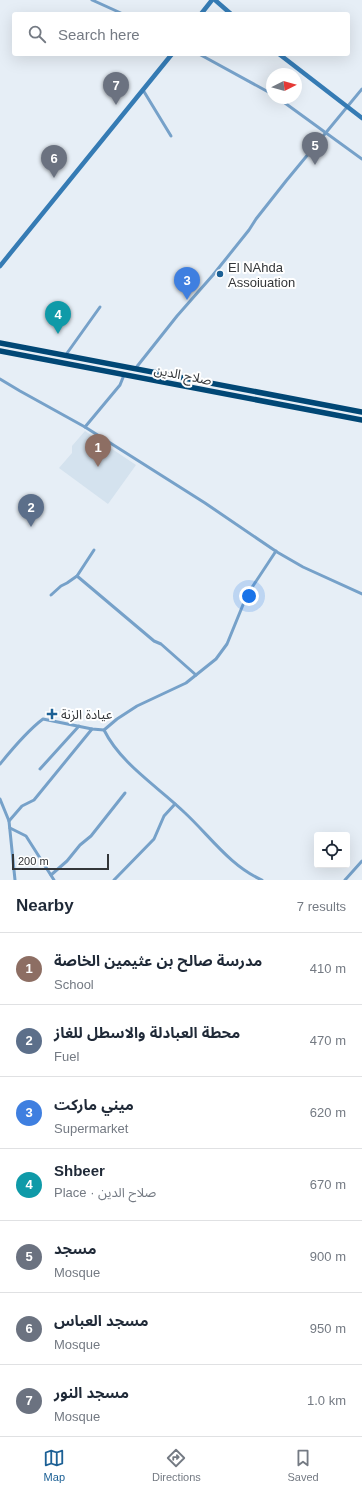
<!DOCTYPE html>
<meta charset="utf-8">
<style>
:root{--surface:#fff;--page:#f6f6f7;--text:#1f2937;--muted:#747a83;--line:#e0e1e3;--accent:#1c6095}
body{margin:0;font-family:Arial,"Noto Sans Arabic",sans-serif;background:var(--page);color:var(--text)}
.controls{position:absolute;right:12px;bottom:12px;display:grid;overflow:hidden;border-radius:4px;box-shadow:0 4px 16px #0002}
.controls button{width:36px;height:36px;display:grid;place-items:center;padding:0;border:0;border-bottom:1px solid var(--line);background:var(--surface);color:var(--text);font:20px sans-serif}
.compass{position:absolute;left:266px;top:68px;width:36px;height:36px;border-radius:50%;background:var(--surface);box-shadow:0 4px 16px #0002;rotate:84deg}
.scale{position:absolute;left:12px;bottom:10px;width:97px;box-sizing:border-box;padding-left:4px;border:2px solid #333639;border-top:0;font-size:11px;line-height:14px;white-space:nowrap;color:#333639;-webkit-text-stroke:3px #fff;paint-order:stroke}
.you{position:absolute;left:249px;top:596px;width:14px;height:14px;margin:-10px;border:3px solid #fff;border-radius:50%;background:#1a73e8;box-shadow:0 0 0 6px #1a73e833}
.badge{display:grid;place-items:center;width:26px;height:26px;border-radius:50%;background:var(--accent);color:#fff;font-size:13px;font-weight:700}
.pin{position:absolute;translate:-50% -33px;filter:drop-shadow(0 1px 2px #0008)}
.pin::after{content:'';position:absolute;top:21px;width:14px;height:12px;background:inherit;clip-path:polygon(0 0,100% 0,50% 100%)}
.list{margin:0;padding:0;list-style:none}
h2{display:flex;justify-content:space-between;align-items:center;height:52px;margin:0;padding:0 16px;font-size:17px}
h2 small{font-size:13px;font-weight:400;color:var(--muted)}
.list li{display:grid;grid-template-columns:26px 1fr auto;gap:12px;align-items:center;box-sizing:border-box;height:72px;padding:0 16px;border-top:1px solid var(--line)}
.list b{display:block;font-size:15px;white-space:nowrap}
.list p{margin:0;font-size:13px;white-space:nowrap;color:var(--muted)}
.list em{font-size:13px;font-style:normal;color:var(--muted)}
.icon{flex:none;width:22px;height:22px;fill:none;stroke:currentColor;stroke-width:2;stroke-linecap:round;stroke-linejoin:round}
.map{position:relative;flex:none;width:362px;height:880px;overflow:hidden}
.search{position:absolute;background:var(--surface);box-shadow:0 4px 16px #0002;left:12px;right:12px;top:12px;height:44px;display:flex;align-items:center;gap:10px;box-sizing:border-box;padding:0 14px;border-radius:4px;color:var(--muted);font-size:15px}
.sheet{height:556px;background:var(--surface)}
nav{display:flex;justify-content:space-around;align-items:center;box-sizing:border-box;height:56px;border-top:1px solid var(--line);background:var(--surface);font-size:11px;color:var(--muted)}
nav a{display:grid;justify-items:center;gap:2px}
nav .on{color:var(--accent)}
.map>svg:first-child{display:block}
</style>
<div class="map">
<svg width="362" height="880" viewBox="0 0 362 880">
<rect width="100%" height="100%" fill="#e6eef6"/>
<polygon fill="#d4e2ee" points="85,431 136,465 108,504 59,468 72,453 72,446"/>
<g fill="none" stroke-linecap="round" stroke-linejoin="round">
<g stroke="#76a1c9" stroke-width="3">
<polyline points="92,0 123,14"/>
<polyline points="199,54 272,94"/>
<polyline points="143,90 171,136"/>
<polyline points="278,98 362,159"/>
<polyline points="65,356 100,307"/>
<polyline points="135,369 177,316 213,275 249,230 256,219 286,181 362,89"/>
<polyline points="0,379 20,391 85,427 205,503 277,552 303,567 362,594"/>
<polyline points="85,427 120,385 124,375"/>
<polyline points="77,576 154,641 161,644 196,675"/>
<polyline points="51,595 61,586 67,583 77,576 94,550"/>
<path d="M104 730C121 764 157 786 184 812 209 835 230 866 262 880"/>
<path d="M0 764C13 748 27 731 43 719L92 729 104 730 117 719 137 706 186 683 216 659 227 644 247 595 276 551"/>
<polyline points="40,769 79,726"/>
<polyline points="0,799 9,821 15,880"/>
<polyline points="9,821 22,806 34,800 92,729"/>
<polyline points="10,828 26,836 54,880"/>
<polyline points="51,875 67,861 80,845 91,836 125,793"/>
<polyline points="114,880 154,839 164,816 175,804"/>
<polyline points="345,880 362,861"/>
</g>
<g stroke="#357bb4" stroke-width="4.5">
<polyline points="215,0 231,14"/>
<polyline points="201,14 212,0"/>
<polyline points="279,54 362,118"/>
<polyline points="0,266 172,54"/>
</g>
<g stroke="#014775" stroke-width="5.5">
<polyline points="0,343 362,412"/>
<polyline points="0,351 362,420"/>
</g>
</g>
<g fill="#1c6095" stroke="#fff" stroke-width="1.5">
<circle cx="220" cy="274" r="4"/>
<path d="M50 708h4v4h4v4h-4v4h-4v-4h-4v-4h4z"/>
</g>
<g text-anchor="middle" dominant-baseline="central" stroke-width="4" stroke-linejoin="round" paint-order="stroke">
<g font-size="13" fill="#333639" stroke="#fff" text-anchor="start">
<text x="228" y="267">El NAhda<tspan x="228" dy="15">Assoiuation</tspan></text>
<text x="61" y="714">عيادة الزنة</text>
</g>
<g font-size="13" fill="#333639" stroke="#fff">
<text transform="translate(183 375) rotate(11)">صلاح الدين</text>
</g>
</g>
</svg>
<div class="controls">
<button><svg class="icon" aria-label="locate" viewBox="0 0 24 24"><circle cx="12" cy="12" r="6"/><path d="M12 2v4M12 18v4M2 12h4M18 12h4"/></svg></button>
</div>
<svg class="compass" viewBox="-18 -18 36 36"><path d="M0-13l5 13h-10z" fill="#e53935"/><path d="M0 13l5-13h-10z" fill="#747a83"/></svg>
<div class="scale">200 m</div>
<div class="you"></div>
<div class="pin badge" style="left:98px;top:467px;background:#8d6e63">1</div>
<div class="pin badge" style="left:31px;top:527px;background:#5c6f8a">2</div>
<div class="pin badge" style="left:187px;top:300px;background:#3f7fe0">3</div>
<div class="pin badge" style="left:58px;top:334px;background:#0f9aa8">4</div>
<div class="pin badge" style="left:315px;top:165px;background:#6b7280">5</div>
<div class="pin badge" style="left:54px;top:178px;background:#6b7280">6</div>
<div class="pin badge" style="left:116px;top:105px;background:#6b7280">7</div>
<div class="search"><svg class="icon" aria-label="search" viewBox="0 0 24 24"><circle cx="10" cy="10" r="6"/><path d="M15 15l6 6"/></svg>Search here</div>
</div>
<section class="sheet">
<h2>Nearby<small>7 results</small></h2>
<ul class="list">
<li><span class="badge" style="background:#8d6e63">1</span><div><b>مدرسة صالح بن عثيمين الخاصة</b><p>School</p></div><em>410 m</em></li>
<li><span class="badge" style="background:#5c6f8a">2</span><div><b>محطة العبادلة والاسطل للغاز</b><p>Fuel</p></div><em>470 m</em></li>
<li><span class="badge" style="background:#3f7fe0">3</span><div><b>ميني ماركت</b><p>Supermarket</p></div><em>620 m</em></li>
<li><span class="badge" style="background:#0f9aa8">4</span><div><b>Shbeer</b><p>Place · صلاح الدين</p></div><em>670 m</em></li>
<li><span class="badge" style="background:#6b7280">5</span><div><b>مسجد</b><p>Mosque</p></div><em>900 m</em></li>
<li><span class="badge" style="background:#6b7280">6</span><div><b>مسجد العباس</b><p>Mosque</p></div><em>950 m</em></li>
<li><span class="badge" style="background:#6b7280">7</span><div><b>مسجد النور</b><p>Mosque</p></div><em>1.0 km</em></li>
</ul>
</section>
<nav>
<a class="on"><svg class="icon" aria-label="map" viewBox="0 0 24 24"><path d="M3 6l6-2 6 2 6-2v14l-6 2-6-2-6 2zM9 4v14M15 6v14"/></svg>Map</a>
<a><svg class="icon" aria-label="directions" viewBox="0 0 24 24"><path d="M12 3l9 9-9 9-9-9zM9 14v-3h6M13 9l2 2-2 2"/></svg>Directions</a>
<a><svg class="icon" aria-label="saved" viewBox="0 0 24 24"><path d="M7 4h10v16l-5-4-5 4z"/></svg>Saved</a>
</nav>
